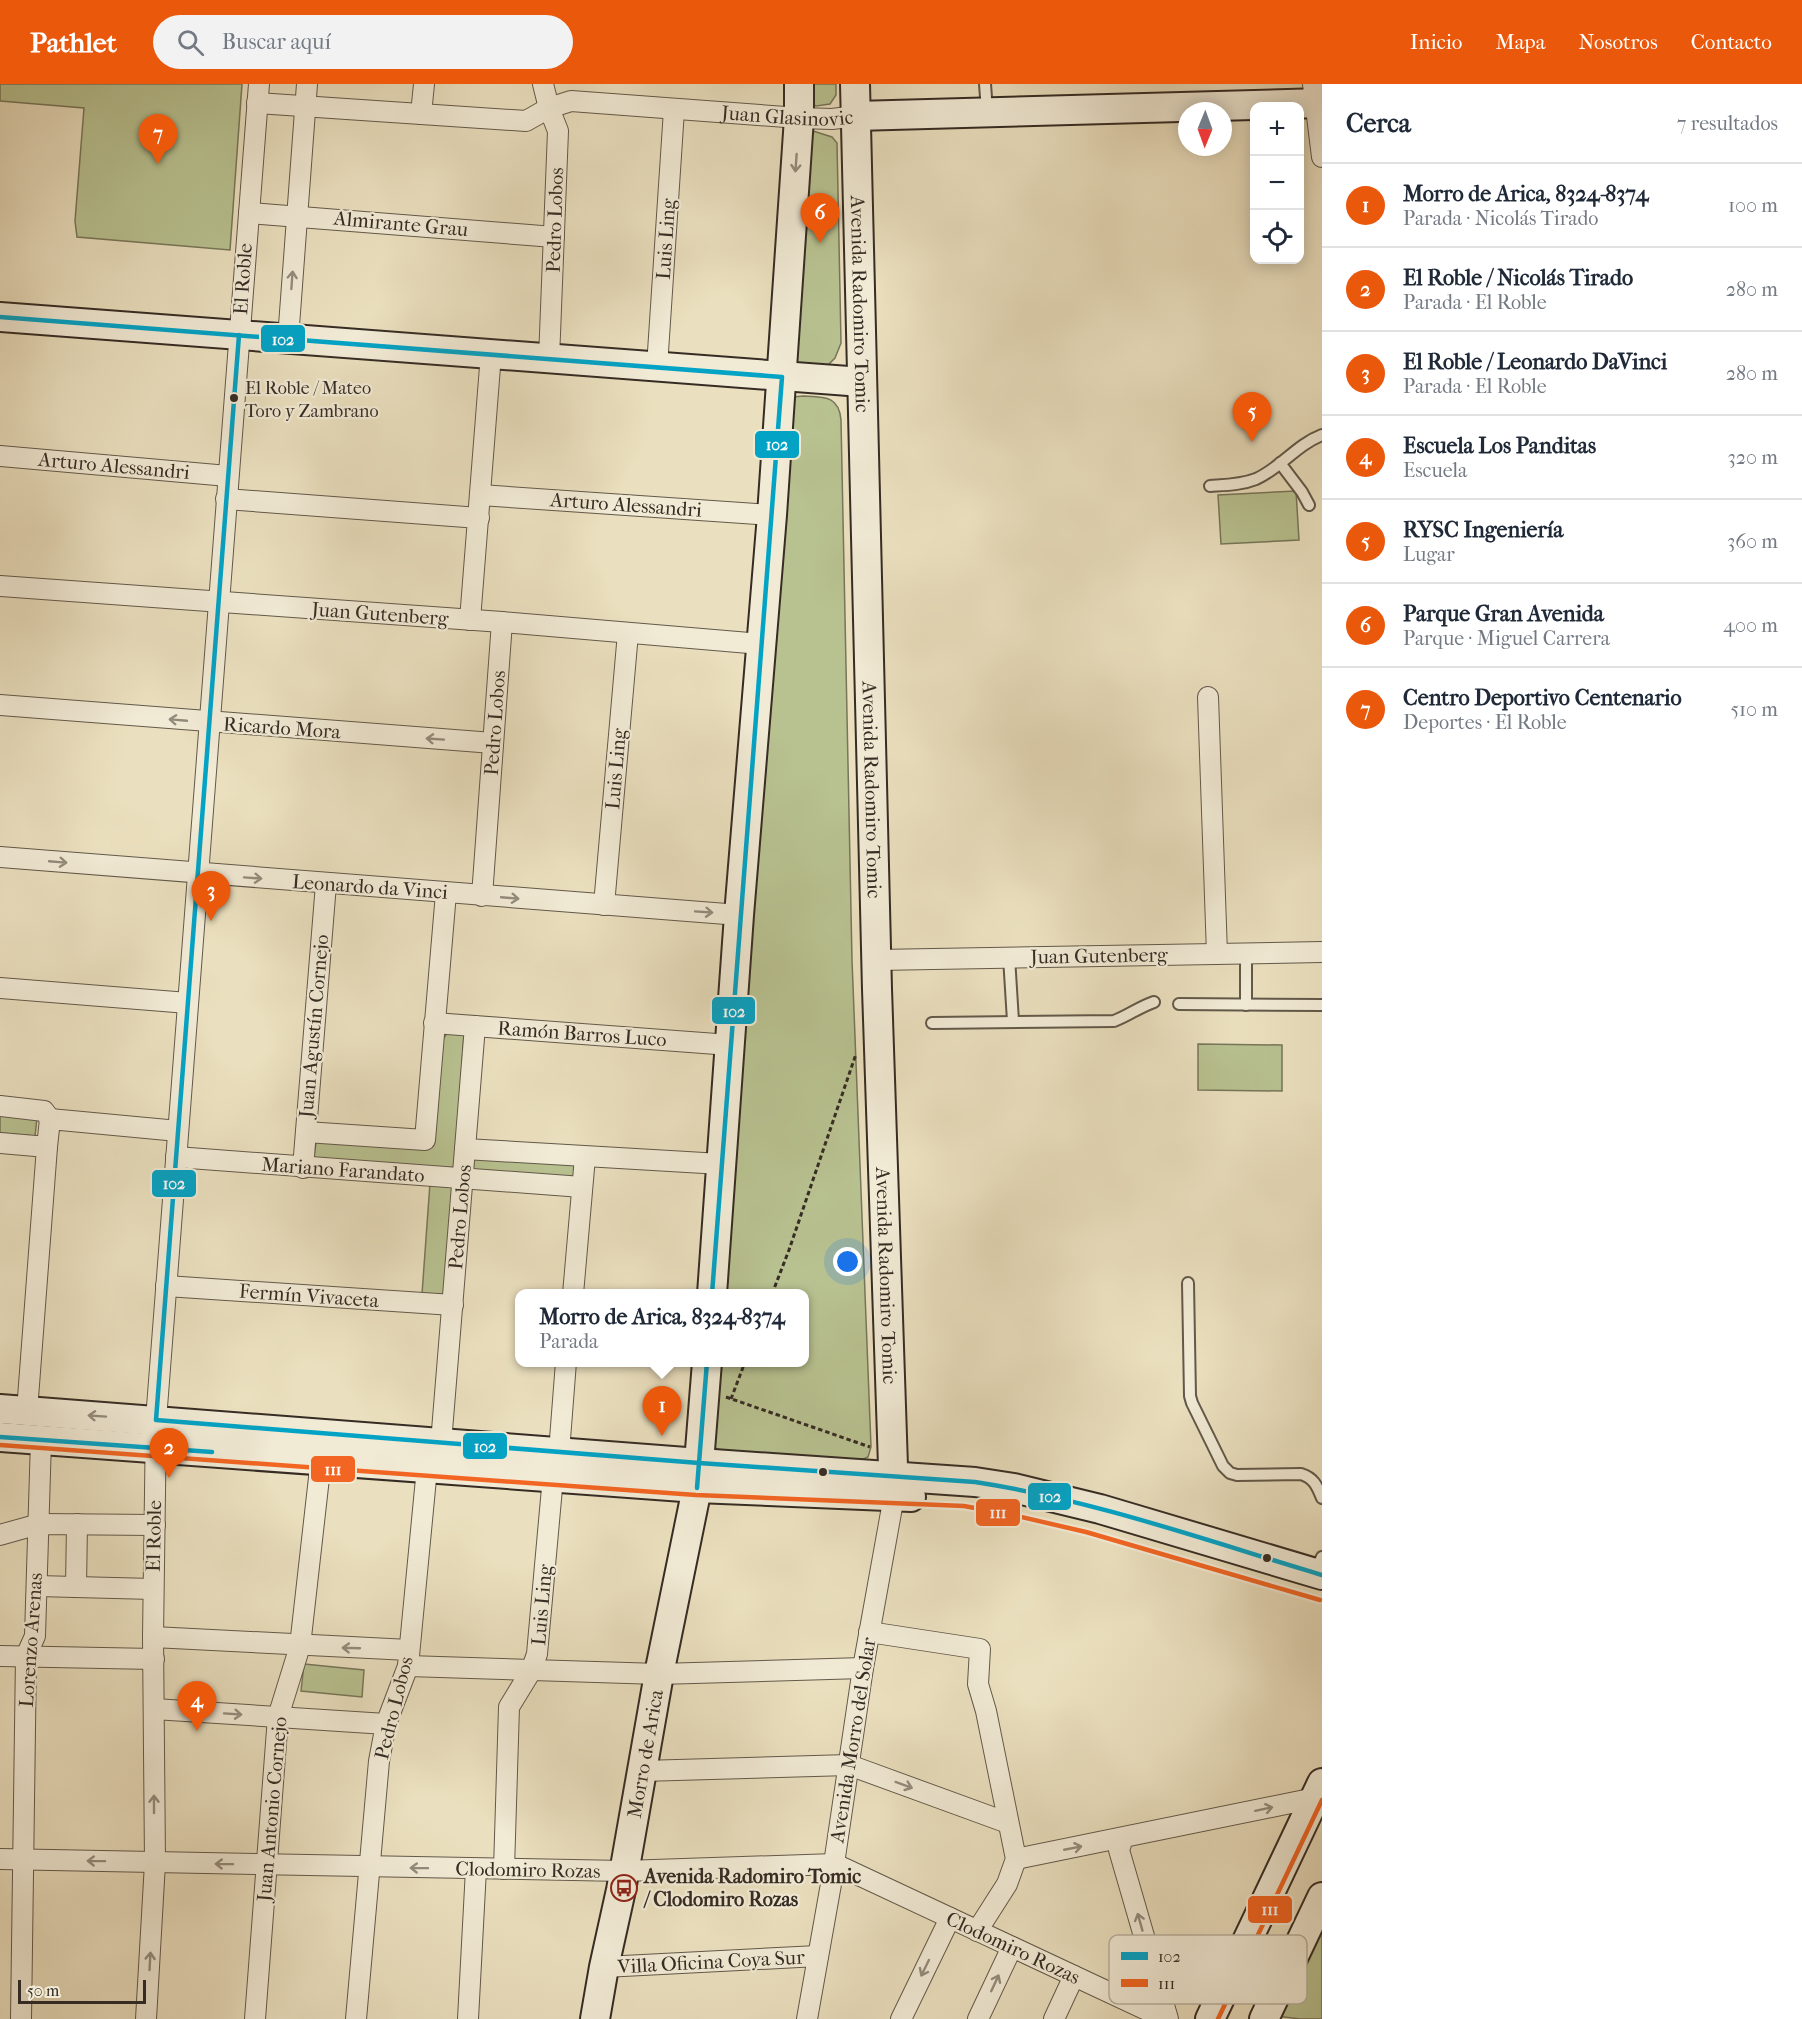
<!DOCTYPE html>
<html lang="es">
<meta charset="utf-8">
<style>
:root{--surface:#fff;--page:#f2f2f3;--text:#1f2937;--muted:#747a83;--line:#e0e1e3;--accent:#ea580c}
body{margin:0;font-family:"IM FELL French Canon",serif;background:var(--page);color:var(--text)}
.controls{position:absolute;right:18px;top:18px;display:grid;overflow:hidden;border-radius:12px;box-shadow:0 3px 15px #0003}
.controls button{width:54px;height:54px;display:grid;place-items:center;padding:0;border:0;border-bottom:2px solid var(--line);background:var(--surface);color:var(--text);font:30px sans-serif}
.compass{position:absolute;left:1178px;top:18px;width:54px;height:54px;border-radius:50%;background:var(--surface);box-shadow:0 3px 15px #0003;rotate:181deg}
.scale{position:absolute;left:18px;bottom:15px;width:128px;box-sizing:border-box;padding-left:6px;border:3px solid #362c24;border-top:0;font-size:16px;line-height:21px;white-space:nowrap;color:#362c24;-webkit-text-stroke:4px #f1ead5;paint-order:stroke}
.you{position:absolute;left:848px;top:1178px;width:21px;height:21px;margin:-15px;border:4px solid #fff;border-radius:50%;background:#1a73e8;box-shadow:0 0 0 9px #1a73e833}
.badge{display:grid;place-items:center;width:39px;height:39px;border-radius:50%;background:var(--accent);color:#fff;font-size:20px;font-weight:700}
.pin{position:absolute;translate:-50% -50px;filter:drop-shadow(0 2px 3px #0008)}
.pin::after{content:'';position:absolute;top:32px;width:21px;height:18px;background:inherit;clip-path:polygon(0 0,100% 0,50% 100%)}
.popup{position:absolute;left:515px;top:1205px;width:294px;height:78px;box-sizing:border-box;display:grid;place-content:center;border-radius:12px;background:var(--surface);filter:drop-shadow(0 2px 4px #0005);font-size:20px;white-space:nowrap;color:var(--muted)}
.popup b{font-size:22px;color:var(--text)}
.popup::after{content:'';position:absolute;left:50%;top:100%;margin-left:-12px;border:12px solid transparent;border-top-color:var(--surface)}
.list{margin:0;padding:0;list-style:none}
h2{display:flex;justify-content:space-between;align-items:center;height:78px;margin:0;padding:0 24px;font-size:26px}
h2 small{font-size:20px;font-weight:400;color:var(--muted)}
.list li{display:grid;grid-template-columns:39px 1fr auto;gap:18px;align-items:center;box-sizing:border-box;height:84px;padding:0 24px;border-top:2px solid var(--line)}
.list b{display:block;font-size:22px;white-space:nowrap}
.list p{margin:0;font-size:20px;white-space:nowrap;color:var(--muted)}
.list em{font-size:20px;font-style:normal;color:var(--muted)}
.icon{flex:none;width:33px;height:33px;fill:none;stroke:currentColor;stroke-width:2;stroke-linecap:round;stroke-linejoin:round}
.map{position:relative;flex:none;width:1322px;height:1935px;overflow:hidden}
header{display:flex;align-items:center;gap:36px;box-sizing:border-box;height:84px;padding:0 30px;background:var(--accent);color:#fff}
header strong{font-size:28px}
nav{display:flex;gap:33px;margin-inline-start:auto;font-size:21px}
.search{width:420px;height:54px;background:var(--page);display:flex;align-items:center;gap:15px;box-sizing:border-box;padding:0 21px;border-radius:33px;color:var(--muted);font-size:22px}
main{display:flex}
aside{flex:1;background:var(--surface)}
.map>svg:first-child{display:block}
</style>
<header>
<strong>Pathlet</strong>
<div class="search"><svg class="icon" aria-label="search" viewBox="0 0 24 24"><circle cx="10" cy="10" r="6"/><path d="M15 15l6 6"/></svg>Buscar aquí</div>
<nav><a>Inicio</a><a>Mapa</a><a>Nosotros</a><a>Contacto</a></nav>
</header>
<main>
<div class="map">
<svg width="1322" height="1935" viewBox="0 0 1322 1935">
<rect width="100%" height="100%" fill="#eadfbe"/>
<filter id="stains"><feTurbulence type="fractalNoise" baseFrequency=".00333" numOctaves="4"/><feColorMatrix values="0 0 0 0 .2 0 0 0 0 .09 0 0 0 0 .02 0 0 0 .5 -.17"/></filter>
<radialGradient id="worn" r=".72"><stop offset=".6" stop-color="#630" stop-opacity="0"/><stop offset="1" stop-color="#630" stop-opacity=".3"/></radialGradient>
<g fill="#b8c190" stroke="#77765a" stroke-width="1.5">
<polygon points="0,0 242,0 230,166 77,153 75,137 84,24 0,17"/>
<polygon points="808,0 836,0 836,11 830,20 816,22 809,17"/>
<polygon points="813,47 832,53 837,59 841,259 835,274 826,283 804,282 795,277 808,52"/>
<path d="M803 312C823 313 839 311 841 336L852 876 871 1363 868 1373 861 1376 726 1368 715 1364 712 1360 715 1279 804 1278V1210L721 1209 793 313Z"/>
<polygon points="1296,407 1299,456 1221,460 1218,411"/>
<polygon points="448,948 464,950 455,1082 446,1086 321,1078 314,1073 316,1059 321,1054 430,1064 434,1056 443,955"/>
<polygon points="1198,960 1282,961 1282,1007 1198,1006"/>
<polygon points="0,1031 37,1034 35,1052 0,1049"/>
<polygon points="474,1070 577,1079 575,1097 473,1089"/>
<polygon points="430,1099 453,1101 445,1212 422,1210"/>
<polygon points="304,1580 364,1586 362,1613 301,1607"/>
<polygon points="1322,1840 1322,1935 1300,1935 1276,1932"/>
</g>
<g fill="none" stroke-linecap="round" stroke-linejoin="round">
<defs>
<g id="lane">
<polyline points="985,0 987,27"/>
<polyline points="1280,379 1302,408 1309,421"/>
<path d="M1210 402C1225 401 1241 401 1256 395 1281 384 1296 361 1322 351"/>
<polyline points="1009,873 1013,937"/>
<polyline points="1179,920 1322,921"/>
<polyline points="1246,921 1246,870"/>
<path d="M932 939 1114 937C1128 932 1139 923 1154 918"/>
<path d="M1188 1199 1190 1312 1192 1319 1223 1382 1230 1389 1237 1391 1301 1390C1314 1394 1317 1402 1322 1414"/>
<polyline points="1314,1489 1322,1473"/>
</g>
<g id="street">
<polyline points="543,0 549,24 558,47 549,275"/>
<polyline points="1313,0 1322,73"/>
<path id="s1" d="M257 19 526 37 549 24 571 17 799 34 832 35 856 32"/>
<polyline points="421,30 424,0"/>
<polyline points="249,129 554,153"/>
<polyline points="288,255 307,0"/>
<polyline points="657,283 674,26"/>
<polyline points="0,372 228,392"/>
<polyline points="480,411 772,431"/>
<polyline points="226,415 479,434"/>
<polyline points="0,502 502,538 761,560"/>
<polyline points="470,536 491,270"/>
<polyline points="1208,613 1217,870"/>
<polyline points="0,621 493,659"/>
<polyline points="0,773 739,831"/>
<polyline points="482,812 502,538"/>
<polyline points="604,821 628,549"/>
<polyline points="877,876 1322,868"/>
<polyline points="0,904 188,919"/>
<polyline points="434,939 730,961"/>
<polyline points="0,1022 44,1027 50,1035"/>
<polyline points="306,1048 425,1056 446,809"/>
<polyline points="0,1059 47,1063 50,1035 178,1047"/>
<polyline points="465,1065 721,1080"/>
<polyline points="176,1073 582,1103"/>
<polyline points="303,1084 326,800"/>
<polyline points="166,1202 453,1221"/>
<polyline points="573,1210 585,1073"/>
<polyline points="27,1327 47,1063"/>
<polyline points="441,1359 475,942"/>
<polyline points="559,1368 566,1278"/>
<polyline points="0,1451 39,1440 155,1441"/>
<polyline points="37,1502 153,1505"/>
<polyline points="76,1503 77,1440"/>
<polyline points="869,1548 980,1565 978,1600 986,1627 1016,1775 1007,1800 977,1847"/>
<polyline points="153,1553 409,1566"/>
<polyline points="0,1572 154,1575"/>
<polyline points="408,1582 659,1590 863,1584"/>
<polyline points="154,1625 386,1640"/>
<polyline points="642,1687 849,1681 1008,1739"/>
<polyline points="1123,1754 1119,1766 1168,1935"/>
<polyline points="0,1775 624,1787 835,1780 1166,1935"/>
<polyline points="1016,1775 1315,1714"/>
<polyline points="504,1785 509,1623 531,1587 537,1570 553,1393"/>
<polyline points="604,1883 818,1872"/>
<polyline points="21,1935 26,1572 35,1552 41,1356"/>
<polyline points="146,1935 155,1779 153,1553 156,1336 259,0"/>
<polyline points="255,1935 278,1633 300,1562 321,1376"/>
<polyline points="356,1935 379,1677 386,1640 408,1582 427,1384"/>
<polyline points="468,1935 476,1785"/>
<polyline points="807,1935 831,1800 863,1584 894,1412"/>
<polyline points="901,1935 950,1834"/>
<polyline points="978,1935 1012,1863"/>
<polyline points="1054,1935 1074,1892"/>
</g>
<g id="secondary">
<path id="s2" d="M855 0 877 905 894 1412"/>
<polyline points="856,32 1322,19"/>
<polyline points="0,233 862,298"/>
<polyline points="712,1210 739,831 772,431 799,34 799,0"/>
<polyline points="0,1325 699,1379 975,1398 1014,1404 1100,1425 1322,1491"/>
<polyline points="0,1353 697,1404 911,1413"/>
<path id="s3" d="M595 1935 604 1883 621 1806 659 1590 697 1404 707 1278"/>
<polyline points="1210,1935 1322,1699"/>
<polyline points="1264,1935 1322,1813"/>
</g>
</defs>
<use href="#lane" stroke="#63594a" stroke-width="14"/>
<use href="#street" stroke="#63594a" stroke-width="22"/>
<use href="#secondary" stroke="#362c24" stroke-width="32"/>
<g stroke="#362c24" stroke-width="3" stroke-dasharray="4.5 3" stroke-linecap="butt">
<polyline points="772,1210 789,1166 856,970"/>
<polyline points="726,1313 870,1363"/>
<polyline points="731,1315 745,1278"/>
</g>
<use href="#lane" stroke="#f1ead5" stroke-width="10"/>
<use href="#street" stroke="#f1ead5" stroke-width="20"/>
<use href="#secondary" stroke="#f1ead5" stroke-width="28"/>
<defs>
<g id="bus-1">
<polyline points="0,233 782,293 712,1210"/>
<path d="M239 251 156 1336 699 1379 975 1398C1093 1416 1208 1457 1322 1491"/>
<polyline points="0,1353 212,1368"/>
<polyline points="697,1404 707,1278"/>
</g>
<g id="bus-2">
<polyline points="0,1361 696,1411 964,1422 1013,1431 1086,1448 1320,1516"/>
<polyline points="1218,1935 1322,1716"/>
</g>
</defs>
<use href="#bus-1" stroke="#f1ead5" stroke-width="9"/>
<use href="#bus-2" stroke="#f1ead5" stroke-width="9"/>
<use href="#bus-1" stroke="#03a3c6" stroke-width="4.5"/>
<use href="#bus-2" stroke="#f26522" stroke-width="4.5"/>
</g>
<defs><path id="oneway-shaft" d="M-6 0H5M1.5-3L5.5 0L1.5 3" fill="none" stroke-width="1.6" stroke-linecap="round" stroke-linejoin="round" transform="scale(1.5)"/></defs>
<g stroke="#948b7c">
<use href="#oneway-shaft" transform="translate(796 79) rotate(94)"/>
<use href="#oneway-shaft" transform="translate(292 196) rotate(-86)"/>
<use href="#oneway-shaft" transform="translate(178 636) rotate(-175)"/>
<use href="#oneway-shaft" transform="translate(435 655) rotate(-176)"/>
<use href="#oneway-shaft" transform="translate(58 778) rotate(5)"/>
<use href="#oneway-shaft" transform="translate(253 794) rotate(4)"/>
<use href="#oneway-shaft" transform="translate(510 814) rotate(5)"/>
<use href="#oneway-shaft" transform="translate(704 828) rotate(4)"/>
<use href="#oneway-shaft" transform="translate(97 1332) rotate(-176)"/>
<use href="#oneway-shaft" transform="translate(351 1564) rotate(-178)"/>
<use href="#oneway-shaft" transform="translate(233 1630) rotate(4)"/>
<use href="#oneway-shaft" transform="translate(904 1701) rotate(20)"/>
<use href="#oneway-shaft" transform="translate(154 1720) rotate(-90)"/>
<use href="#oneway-shaft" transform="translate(1264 1725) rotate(-12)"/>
<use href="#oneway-shaft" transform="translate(1073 1764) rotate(-11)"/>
<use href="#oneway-shaft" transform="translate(96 1777) rotate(-179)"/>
<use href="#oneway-shaft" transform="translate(224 1780) rotate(-179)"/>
<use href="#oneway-shaft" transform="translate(419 1784) rotate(-179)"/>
<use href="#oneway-shaft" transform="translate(1140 1838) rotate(-106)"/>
<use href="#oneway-shaft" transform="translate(150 1877) rotate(-87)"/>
<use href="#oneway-shaft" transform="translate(925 1884) rotate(116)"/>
<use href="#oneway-shaft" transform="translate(995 1899) rotate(-65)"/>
</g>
<defs>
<symbol id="bus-ring" viewBox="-11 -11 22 22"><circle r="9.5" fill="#f1ead5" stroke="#8f2418" stroke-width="1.5"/><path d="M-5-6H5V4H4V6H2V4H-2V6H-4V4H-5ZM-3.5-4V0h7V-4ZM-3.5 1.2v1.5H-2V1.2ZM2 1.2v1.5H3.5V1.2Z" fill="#8f2418"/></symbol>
</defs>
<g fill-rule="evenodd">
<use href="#bus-ring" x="609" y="1789" width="30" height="30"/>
</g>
<g fill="#362c24" stroke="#f1ead5" stroke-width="2">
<circle cx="234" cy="314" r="5"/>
<circle cx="823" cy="1388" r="5"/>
<circle cx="1267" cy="1474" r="5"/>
</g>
<g text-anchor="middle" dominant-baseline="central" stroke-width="4.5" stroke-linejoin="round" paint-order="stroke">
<g font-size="18" fill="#362c24" stroke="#f1ead5" text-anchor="start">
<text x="245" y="304">El Roble / Mateo<tspan x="245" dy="23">Toro y Zambrano</tspan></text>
</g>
<g font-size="20" fill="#362c24" stroke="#f1ead5">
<text stroke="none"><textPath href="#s1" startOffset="536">Juan Glasinovic</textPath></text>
<text transform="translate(555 136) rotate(-88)">Pedro Lobos</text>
<text transform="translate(401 140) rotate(5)">Almirante Grau</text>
<text transform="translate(666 155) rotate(-86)">Luis Ling</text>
<text transform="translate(243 195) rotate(-86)">El Roble</text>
<text stroke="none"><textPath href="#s2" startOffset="220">Avenida Radomiro Tomic</textPath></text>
<text transform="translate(114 382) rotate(5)">Arturo Alessandri</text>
<text transform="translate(626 421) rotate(4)">Arturo Alessandri</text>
<text transform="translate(380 530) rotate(4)">Juan Gutenberg</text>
<text transform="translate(495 639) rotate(-86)">Pedro Lobos</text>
<text transform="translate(282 644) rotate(4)">Ricardo Mora</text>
<text transform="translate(616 685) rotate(-85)">Luis Ling</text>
<text stroke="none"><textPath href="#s2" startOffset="706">Avenida Radomiro Tomic</textPath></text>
<text transform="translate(370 803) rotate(4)">Leonardo da Vinci</text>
<text transform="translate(1099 872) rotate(-1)">Juan Gutenberg</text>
<text transform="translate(314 942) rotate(-85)">Juan Agustín Cornejo</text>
<text transform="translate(582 950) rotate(4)">Ramón Barros Luco</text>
<text transform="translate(343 1086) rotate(4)">Mariano Farandato</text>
<text transform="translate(460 1133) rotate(-85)">Pedro Lobos</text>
<text stroke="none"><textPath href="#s2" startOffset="1192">Avenida Radomiro Tomic</textPath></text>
<text transform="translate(309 1212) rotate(4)">Fermín Vivaceta</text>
<text transform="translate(154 1452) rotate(-89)">El Roble</text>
<text transform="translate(542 1521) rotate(-85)">Luis Ling</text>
<text transform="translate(31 1556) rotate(-86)">Lorenzo Arenas</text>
<text transform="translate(394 1624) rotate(-76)">Pedro Lobos</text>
<text transform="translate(853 1656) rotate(-81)">Avenida Morro del Solar</text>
<text stroke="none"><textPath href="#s3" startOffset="270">Morro de Arica</textPath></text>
<text transform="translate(272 1725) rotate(-85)">Juan Antonio Cornejo</text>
<text transform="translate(528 1786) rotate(1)">Clodomiro Rozas</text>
<text transform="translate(1013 1864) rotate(25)">Clodomiro Rozas</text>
<text transform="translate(711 1878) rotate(-3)">Villa Oficina Coya Sur</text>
</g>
<g font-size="20" font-weight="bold" fill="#362c24" stroke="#f1ead5" text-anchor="start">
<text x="644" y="1792">Avenida Radomiro Tomic<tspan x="644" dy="23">/ Clodomiro Rozas</tspan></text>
</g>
</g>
<rect x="1109" y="1851" width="198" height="69" rx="9" fill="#f1ead5" stroke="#b9b1a0" stroke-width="1.5"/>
<rect x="1121" y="1868" width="27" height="8" fill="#03a3c6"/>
<rect x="1121" y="1895" width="27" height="8" fill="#f26522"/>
<g font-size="16" fill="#362c24">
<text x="1158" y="1878">102</text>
<text x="1158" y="1905">111</text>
</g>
<g stroke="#f1ead5" stroke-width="2">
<rect x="260" y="240" width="46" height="29" rx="6" fill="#03a3c6"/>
<rect x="754" y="346" width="46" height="29" rx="6" fill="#03a3c6"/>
<rect x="711" y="912" width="45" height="29" rx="6" fill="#03a3c6"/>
<rect x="151" y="1085" width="46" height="29" rx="6" fill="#03a3c6"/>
<rect x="462" y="1348" width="46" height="28" rx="6" fill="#03a3c6"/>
<rect x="310" y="1371" width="46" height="28" rx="6" fill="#f26522"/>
<rect x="1027" y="1398" width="45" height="29" rx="6" fill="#03a3c6"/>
<rect x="975" y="1414" width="46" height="29" rx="6" fill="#f26522"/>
<rect x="1247" y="1811" width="46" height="29" rx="6" fill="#f26522"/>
</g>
<g font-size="16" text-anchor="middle" font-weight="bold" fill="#fff">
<text x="283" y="261">102</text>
<text x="777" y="366">102</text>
<text x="734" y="933">102</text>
<text x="174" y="1105">102</text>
<text x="485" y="1368">102</text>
<text x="333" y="1391">111</text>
<text x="1050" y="1418">102</text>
<text x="998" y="1434">111</text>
<text x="1270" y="1831">111</text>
</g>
<rect width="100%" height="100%" filter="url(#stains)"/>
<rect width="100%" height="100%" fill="url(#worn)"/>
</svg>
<div class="controls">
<button>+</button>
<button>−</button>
<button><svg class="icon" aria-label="locate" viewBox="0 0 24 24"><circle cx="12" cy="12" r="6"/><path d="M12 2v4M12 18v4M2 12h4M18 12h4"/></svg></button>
</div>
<svg class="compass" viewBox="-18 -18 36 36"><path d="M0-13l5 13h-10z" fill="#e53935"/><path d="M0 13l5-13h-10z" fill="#747a83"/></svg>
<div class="scale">50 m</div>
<div class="you"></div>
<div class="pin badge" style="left:662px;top:1352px">1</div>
<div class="popup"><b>Morro de Arica, 8324-8374</b>Parada</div>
<div class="pin badge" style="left:169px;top:1394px">2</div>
<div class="pin badge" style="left:211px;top:837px">3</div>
<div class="pin badge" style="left:197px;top:1647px">4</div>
<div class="pin badge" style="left:1252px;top:358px">5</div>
<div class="pin badge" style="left:820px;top:159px">6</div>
<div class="pin badge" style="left:158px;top:80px">7</div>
</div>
<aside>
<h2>Cerca<small>7 resultados</small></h2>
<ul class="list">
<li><span class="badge">1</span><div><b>Morro de Arica, 8324-8374</b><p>Parada · Nicolás Tirado</p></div><em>100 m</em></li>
<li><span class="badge">2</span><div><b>El Roble / Nicolás Tirado</b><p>Parada · El Roble</p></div><em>280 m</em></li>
<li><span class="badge">3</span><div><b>El Roble / Leonardo DaVinci</b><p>Parada · El Roble</p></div><em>280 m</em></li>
<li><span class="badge">4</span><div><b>Escuela Los Panditas</b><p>Escuela</p></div><em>320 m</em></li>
<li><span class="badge">5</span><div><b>RYSC Ingeniería</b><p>Lugar</p></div><em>360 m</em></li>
<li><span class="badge">6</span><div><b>Parque Gran Avenida</b><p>Parque · Miguel Carrera</p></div><em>400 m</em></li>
<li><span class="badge">7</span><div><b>Centro Deportivo Centenario</b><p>Deportes · El Roble</p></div><em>510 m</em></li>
</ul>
</aside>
</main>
